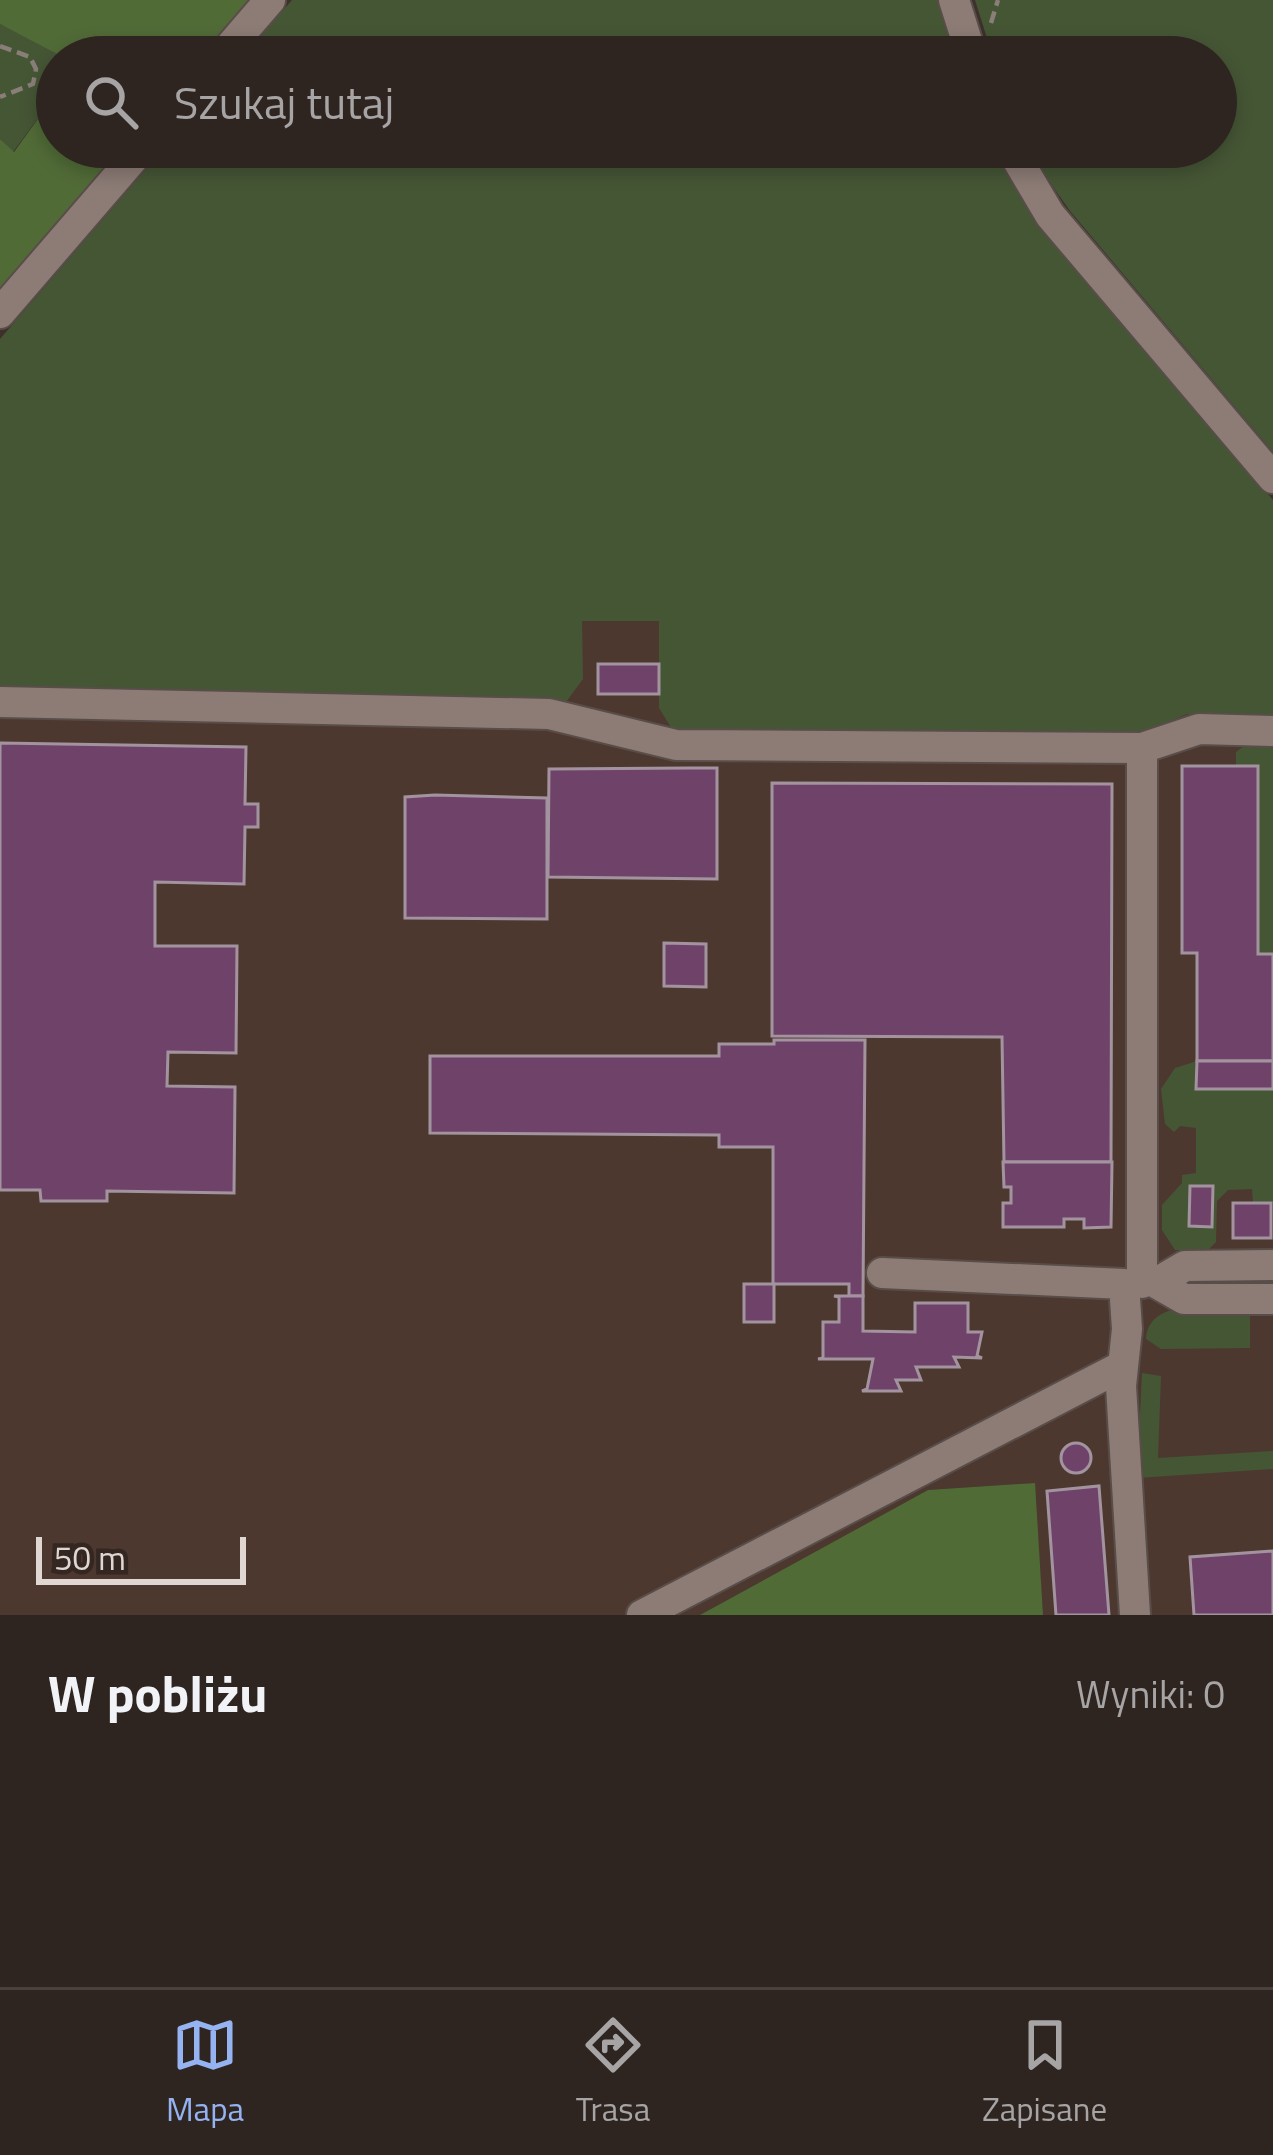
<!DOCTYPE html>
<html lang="pl">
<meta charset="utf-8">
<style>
:root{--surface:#2e2420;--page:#362c29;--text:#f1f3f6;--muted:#a7a4a5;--line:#49413e;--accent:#95b2f1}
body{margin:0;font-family:"Titillium Web",sans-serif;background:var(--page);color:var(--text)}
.scale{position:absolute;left:36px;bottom:30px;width:210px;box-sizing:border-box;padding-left:12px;border:6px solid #e0d7d3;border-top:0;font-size:33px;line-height:42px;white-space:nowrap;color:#e0d7d3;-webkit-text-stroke:9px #342621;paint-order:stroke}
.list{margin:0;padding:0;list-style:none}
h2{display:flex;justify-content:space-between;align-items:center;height:156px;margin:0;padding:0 48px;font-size:51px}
h2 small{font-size:39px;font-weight:400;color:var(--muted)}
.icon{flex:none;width:66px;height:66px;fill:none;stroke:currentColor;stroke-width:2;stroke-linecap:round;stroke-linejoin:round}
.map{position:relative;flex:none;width:1273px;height:1615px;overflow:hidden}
.search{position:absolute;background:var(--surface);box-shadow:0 6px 18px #0003;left:36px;right:36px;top:36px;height:132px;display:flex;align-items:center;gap:30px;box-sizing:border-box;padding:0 42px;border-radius:66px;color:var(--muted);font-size:45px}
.sheet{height:372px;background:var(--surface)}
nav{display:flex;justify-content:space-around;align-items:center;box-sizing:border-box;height:168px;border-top:3px solid var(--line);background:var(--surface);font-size:33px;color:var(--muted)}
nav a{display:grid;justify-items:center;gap:6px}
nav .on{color:var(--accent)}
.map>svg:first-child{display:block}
</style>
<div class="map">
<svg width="1273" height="1615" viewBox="0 0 1273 1615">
<rect width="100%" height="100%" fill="#3e302a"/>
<polygon fill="#4d3830" points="565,609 1273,689 1273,1615 1043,1615 1034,1483 928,1490 700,1615 0,1615 0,686"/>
<g fill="#455635">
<polygon points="292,0 939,0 954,57 242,57"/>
<polygon points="975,0 1273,0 1273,452 1070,211 1025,147 1216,147 1216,57 993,57"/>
<polygon points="0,24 64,55 57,57 48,105 13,152 0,139"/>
<polygon points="165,147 991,147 1045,233 1273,500 1273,714 1187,714 1148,731 689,733 672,729 659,708 659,621 582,621 583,679 566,702 0,691 0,339"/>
<polygon points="1248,743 1273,747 1273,954 1258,954 1258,766 1236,766 1236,752"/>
<polygon points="1273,1030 1273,1203 1253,1203 1252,1189 1228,1190 1217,1201 1216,1242 1208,1250 1175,1250 1162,1230 1162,1205 1182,1183 1182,1175 1196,1173 1196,1128 1180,1126 1174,1132 1165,1124 1161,1089 1175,1068 1197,1061 1197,1089 1272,1089"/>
<path d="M1250 1305V1348L1161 1349 1146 1339C1148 1296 1220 1306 1250 1305Z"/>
<polygon points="1142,1373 1161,1376 1158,1458 1273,1451 1273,1469 1137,1478"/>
</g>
<g fill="#516b37">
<polygon points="0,0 252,0 203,57 63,57 0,24"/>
<polygon points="57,77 57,147 125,147 0,293 0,139 14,152 48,105"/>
<polygon points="1035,1483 1043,1615 700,1615 928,1490"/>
</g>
<g fill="#6f4369" stroke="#a2939f" stroke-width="3">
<rect x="598" y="664" width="61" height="30"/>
<polygon points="0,743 246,747 245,804 258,804 258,827 245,827 244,884 155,882 155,946 237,946 236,1053 168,1052 167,1086 235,1087 234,1193 107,1191 107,1201 41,1201 40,1190 0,1190"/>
<polygon points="1182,766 1258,766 1258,954 1273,954 1273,1061 1197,1061 1197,953 1182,953"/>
<polygon points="688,768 717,768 717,879 548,877 549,769"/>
<polygon points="772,783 1112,784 1111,1162 1004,1162 1002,1037 772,1036"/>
<polygon points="435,795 547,798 547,919 405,918 405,797"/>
<polygon points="664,943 706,944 706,987 664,986"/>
<polygon points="774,1040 865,1040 863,1296 849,1296 849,1284 773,1284 773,1147 719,1147 719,1135 430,1133 430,1056 719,1056 719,1044 774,1044"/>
<polygon points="1197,1061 1273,1061 1273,1089 1196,1089"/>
<polygon points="1003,1162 1112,1162 1111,1227 1084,1228 1084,1219 1064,1219 1064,1227 1003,1227 1003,1203 1011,1203 1011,1187 1004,1187"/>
<polygon points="1190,1186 1213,1186 1212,1227 1189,1226"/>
<rect x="1233" y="1203" width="38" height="35"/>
<rect x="744" y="1284" width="30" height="38"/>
<polygon points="834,1296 863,1296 863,1331 915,1332 915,1303 968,1303 968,1332 982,1332 977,1356 982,1358 954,1357 959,1367 916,1367 921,1380 896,1380 901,1391 862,1391 867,1389 873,1359 818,1359 823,1358 823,1322 839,1322 839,1297"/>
<circle cx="1076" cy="1458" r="15"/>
<polygon points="1099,1486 1109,1615 1056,1615 1047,1491"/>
<polygon points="1273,1551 1273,1615 1194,1615 1190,1557"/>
</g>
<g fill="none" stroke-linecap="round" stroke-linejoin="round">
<defs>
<g id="minor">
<polyline points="954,0 972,57"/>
<polyline points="221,57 270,0"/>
<polyline points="1010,147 1050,215 1273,478"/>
<polyline points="0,313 143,147"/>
<polyline points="0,702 549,714 676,745 1142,748 1199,729 1273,731"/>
<polyline points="1142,748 1142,1283"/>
<polyline points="1273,1265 1185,1266 1156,1283 1184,1299 1273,1299"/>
<polyline points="882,1273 1124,1284 1127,1329 1121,1386 1135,1615"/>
<polyline points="642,1615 1122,1366"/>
</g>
</defs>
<use href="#minor" stroke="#594d49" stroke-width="34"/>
<g stroke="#8a7e79" stroke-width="4.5" stroke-dasharray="12 6" stroke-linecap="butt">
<polyline points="991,23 998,0"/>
<polyline points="0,46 30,57 36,69 33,84 0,97"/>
</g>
<use href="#minor" stroke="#8d7c76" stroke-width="30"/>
</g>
</svg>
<div class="scale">50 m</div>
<div class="search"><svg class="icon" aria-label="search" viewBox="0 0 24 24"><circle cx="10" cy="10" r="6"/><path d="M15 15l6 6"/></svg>Szukaj tutaj</div>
</div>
<section class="sheet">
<h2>W pobliżu<small>Wyniki: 0</small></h2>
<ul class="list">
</ul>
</section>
<nav>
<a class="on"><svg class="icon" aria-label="map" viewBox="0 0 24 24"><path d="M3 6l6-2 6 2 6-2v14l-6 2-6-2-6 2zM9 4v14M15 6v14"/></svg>Mapa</a>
<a><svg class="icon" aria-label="directions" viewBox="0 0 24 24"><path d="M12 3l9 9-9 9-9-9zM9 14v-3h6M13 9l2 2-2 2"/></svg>Trasa</a>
<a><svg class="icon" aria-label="saved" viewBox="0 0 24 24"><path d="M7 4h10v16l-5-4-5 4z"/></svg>Zapisane</a>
</nav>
